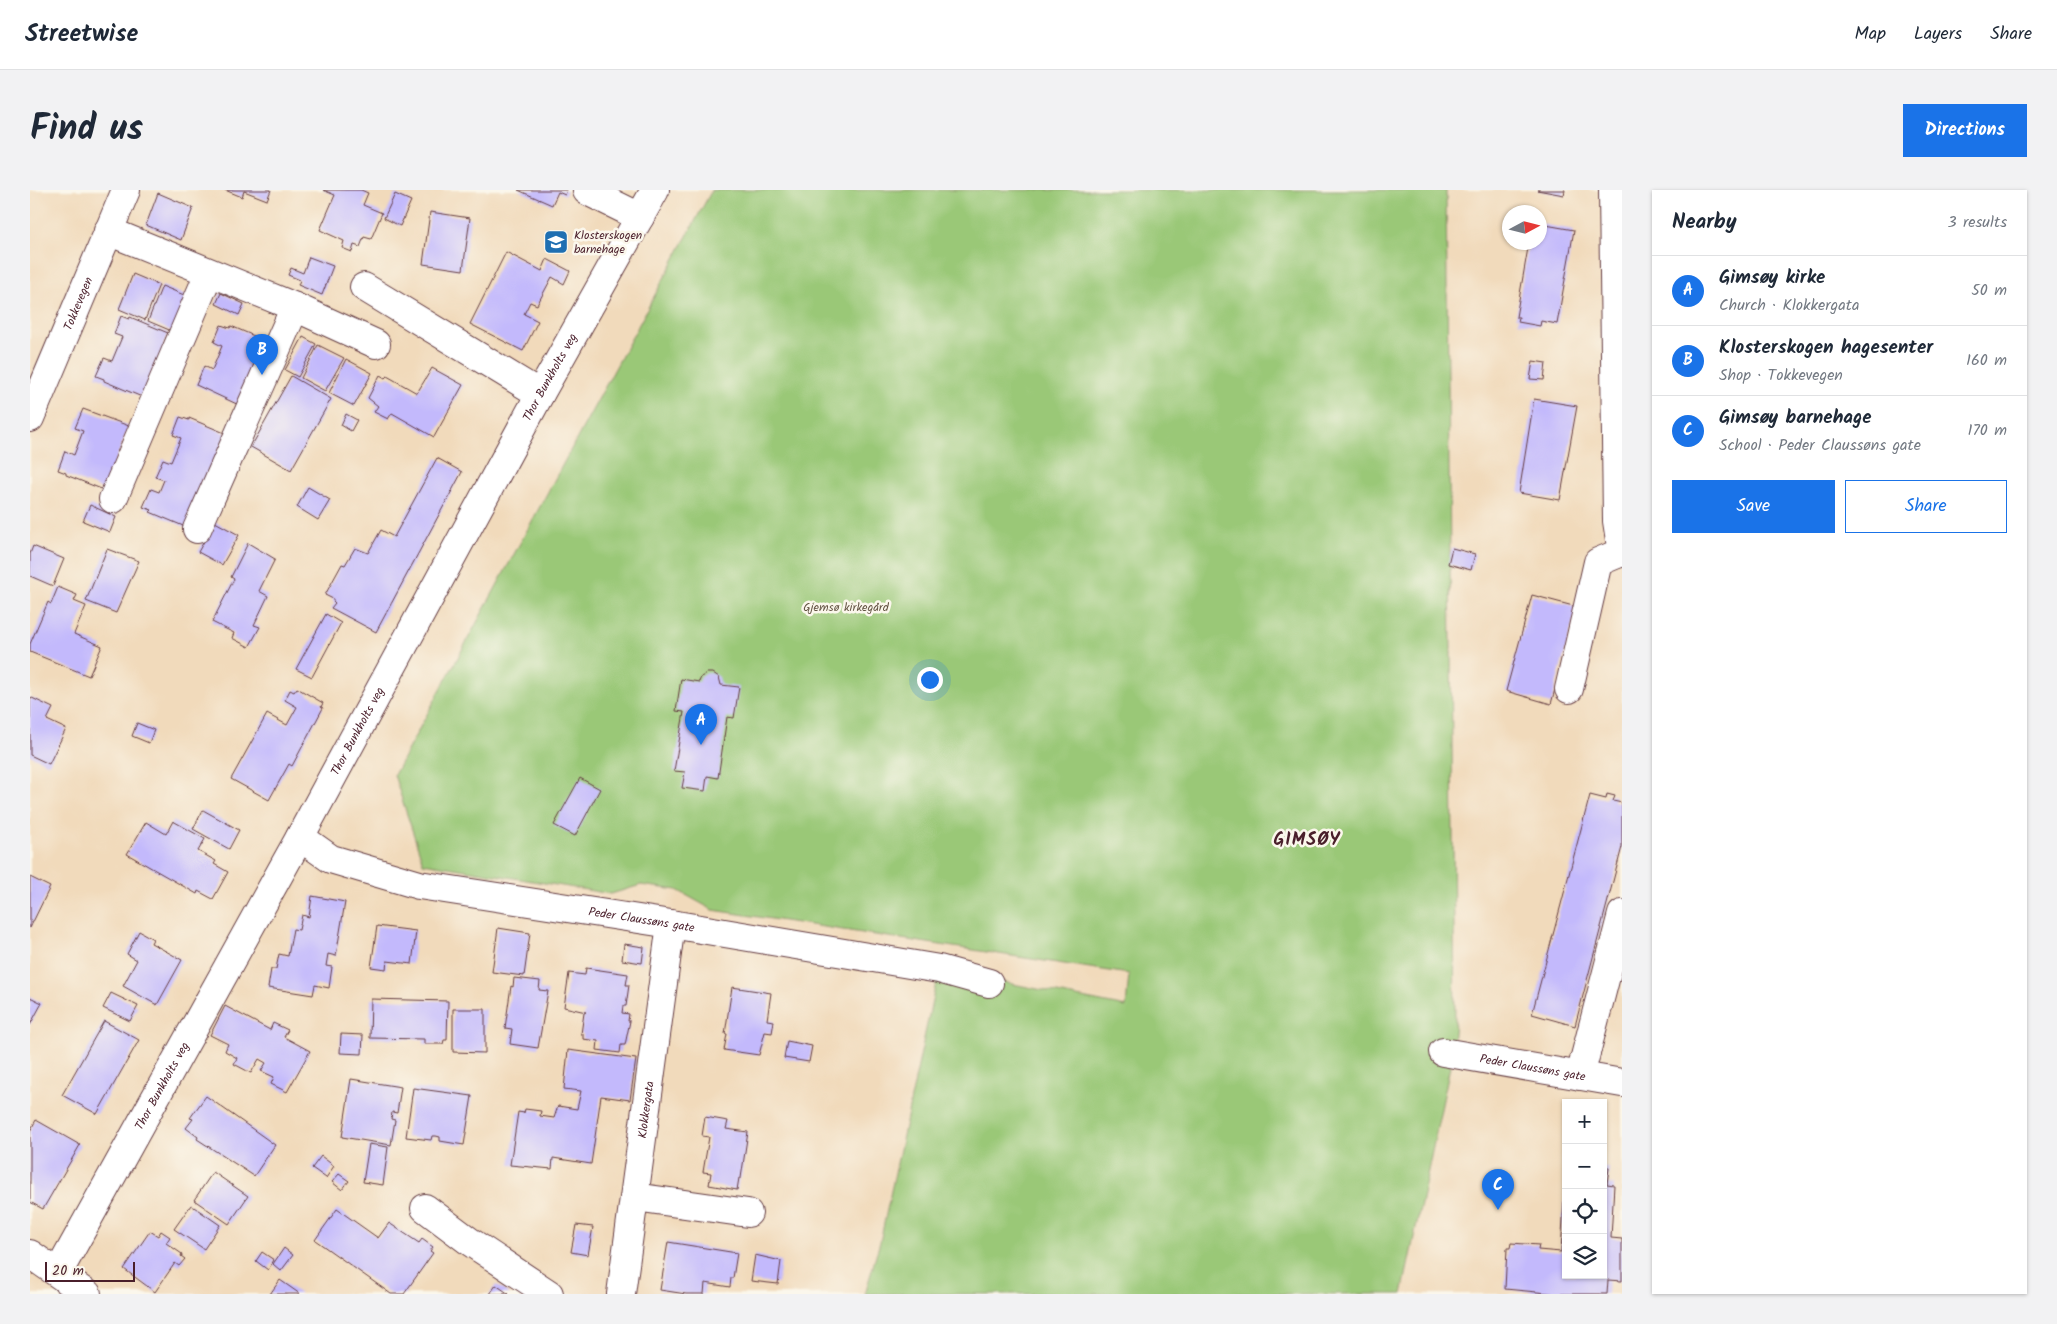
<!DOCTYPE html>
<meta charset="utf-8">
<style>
:root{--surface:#fff;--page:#f2f2f3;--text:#1f2937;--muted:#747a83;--line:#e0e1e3;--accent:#1a73e8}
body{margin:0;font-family:Kalam,sans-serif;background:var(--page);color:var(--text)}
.controls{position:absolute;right:15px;bottom:15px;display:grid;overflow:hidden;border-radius:0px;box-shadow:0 1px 4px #0004}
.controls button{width:45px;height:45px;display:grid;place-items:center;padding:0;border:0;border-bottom:1px solid var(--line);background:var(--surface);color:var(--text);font:25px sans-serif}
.compass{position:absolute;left:1472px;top:15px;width:45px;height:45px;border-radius:50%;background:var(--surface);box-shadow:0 1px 4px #0004;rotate:83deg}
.scale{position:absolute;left:15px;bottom:12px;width:90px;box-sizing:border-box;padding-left:5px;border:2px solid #4a1f2b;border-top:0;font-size:14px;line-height:18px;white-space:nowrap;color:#4a1f2b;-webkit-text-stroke:4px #fbf7ec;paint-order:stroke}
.you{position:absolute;left:899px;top:489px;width:18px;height:18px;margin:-12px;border:4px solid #fff;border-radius:50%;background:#1a73e8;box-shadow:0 0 0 8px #1a73e833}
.badge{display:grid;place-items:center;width:32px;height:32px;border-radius:50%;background:var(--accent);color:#fff;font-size:16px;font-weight:700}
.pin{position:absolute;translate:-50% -41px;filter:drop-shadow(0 1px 2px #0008)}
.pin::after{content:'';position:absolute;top:26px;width:18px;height:15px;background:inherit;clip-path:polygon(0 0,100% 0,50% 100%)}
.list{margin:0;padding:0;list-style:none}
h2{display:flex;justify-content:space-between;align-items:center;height:65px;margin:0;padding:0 20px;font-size:21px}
h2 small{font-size:16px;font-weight:400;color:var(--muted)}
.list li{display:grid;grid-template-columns:32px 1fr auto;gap:15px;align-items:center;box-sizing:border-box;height:70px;padding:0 20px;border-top:1px solid var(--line)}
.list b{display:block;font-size:19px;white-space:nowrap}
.list p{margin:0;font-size:16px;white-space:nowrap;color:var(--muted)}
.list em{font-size:16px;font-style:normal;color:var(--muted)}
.actions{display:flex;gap:10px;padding:15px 20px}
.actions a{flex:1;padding:11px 0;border:1px solid var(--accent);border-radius:0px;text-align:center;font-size:18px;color:var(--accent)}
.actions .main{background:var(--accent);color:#fff}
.icon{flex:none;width:28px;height:28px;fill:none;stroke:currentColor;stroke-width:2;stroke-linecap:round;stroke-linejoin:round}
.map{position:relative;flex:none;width:1592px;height:1104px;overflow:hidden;border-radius:0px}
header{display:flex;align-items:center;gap:30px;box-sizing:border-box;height:70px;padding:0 25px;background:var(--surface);border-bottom:1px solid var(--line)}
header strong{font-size:24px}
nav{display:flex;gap:28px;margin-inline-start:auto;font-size:18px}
.intro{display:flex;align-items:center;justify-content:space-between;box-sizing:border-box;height:120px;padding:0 30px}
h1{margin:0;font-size:35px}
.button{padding:12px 22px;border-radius:0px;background:var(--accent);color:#fff;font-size:18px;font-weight:700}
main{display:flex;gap:30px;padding:0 30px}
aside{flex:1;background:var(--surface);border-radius:0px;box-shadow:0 1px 4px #0004}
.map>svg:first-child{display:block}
</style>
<header>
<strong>Streetwise</strong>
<nav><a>Map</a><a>Layers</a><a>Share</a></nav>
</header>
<div class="intro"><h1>Find us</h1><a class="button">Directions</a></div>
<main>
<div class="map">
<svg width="1592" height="1104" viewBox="0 0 1592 1104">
<rect width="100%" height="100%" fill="#fbf7ec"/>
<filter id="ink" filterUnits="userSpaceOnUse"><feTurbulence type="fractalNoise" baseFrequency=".02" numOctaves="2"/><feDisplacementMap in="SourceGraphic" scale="10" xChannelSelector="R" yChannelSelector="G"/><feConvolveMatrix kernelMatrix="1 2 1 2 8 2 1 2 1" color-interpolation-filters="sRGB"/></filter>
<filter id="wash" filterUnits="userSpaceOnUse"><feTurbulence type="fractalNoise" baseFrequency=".0096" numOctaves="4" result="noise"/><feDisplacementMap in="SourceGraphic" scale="20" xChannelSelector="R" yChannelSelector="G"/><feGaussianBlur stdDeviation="1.12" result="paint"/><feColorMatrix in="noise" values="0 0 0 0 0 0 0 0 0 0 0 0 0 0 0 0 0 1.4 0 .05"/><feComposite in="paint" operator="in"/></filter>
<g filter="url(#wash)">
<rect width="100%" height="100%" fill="#f1dabb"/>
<polygon fill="#9ac877" stroke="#727451" points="682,0 1416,0 1425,831 1422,867 1372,1104 835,1104 850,1052 909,779 1096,817 1099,784 683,720 647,700 611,695 581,704 393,673 364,585"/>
<g id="blocks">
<g fill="#c3b9fc">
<polygon points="195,0 241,0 237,10 214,1 212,7"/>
<polygon points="293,0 331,0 338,3 333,15 352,23 341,49 334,47 330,57 324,55 322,62 312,58 314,51 290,40 305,5"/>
<polygon points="488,0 537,0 535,5 528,2 522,15"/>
<polygon points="1507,0 1535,0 1534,5"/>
<polygon points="128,3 163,18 151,50 116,35"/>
<polygon points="365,4 381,11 370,36 354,28"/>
<polygon points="400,22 440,28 433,80 393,74"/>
<polygon points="1510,34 1544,40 1527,134 1511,131 1510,136 1488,132 1489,127 1486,127 1499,52 1510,52"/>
<polygon points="476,62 512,81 517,69 540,81 534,94 522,87 507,115 500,112 494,124 508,131 493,161 440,134"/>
<polygon points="279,67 303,76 292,105 268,95 270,90 258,85 261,78 273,83"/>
<polygon points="103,84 129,95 115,130 89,119"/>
<polygon points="132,96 159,107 144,142 118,131"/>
<polygon points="191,103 214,114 209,125 186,114"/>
<polygon points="91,126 99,129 100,127 138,143 133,155 135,156 129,172 127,171 112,207 74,191 74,189 66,186 74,168 82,171 92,147 84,144"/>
<polygon points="191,135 200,138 201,136 238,152 211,216 166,195 174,176 182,180 192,156 184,152"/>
<polygon points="273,147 286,154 268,187 255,180"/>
<polygon points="288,155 314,168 295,201 271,188"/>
<polygon points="316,169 342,183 324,216 299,203"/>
<polygon points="1503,171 1516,173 1514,190 1500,189"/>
<polygon points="402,178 433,195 404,247 362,223 358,229 344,222 348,216 338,208 350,185 355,188 357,186 387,203"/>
<polygon points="261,186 301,209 261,280 221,257"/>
<polygon points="1504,209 1547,216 1530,310 1489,303"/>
<polygon points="53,219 99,236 74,300 36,285 36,283 28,280 35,261 44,265 53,241 45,238"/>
<polygon points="316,224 327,230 321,241 311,235"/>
<polygon points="150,227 159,230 159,228 197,244 158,338 120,322 122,320 113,317 121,299 129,302 134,290 125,287 133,269 141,272 151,248 143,245"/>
<polygon points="407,268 432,282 346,442 301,418 305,413 303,411 303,409 295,405 312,374 315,375 325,358 338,363 351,340 364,347"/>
<polygon points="278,297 300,310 288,330 267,317"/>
<polygon points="60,315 86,327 80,342 53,331"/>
<polygon points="185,332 209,345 192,375 168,362"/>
<polygon points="218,353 245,369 229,401 238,406 224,435 230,437 219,457 202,448 204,443 182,432 204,389 201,387"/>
<polygon points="3,356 34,369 23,396 0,386 0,364"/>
<polygon points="1422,358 1445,364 1441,380 1418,374"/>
<polygon points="77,359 109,371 86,423 56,411"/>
<polygon points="28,397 47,405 44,411 56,416 44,444 72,456 59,486 0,462 0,454 18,412 21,414"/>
<polygon points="1502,405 1547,417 1521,514 1476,501"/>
<polygon points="296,424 311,433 282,487 266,479"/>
<polygon points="677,483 683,483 689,487 691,495 709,497 704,528 697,527 688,588 677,586 675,601 652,598 655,582 644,581 654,522 646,521 651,489 669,492 671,487"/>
<polygon points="267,498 293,513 291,517 293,518 262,576 259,574 239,610 201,589 237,524 257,535 267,517 255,510 260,500 264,502"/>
<polygon points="0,507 23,518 17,530 36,539 19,574 0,565"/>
<polygon points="107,533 124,540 119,553 102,546"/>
<polygon points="550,588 570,599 545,646 524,635"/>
<polygon points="1577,604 1585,606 1583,611 1592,613 1592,657 1545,836 1502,824 1560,605 1576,609"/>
<polygon points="173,620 209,640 199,659 163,639"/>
<polygon points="143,631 175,649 168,661 186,671 184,674 198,682 183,709 168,701 167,704 97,664 116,632 136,644"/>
<polygon points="0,687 20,697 0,738"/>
<polygon points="282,706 315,712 306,766 298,764 296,776 302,777 299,798 285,795 283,805 238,798 241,779 246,779 249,764 258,766 263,739 269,740 272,725 279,727"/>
<polygon points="347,736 386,741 382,774 357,771 356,779 341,777"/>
<polygon points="468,738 500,743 494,786 462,782"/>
<polygon points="109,741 123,749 121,753 152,770 127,815 93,796 107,770 97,764"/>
<polygon points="594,754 614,757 612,773 592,770"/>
<polygon points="556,778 598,784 596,795 599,795 596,816 593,816 592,823 599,824 598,831 600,831 595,855 591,855 590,863 567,860 568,851 553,849 553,844 551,844 554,823 556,822 534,817 539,783 555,785"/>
<polygon points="484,788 510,791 509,800 518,801 508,858 480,854 482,839 475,838 481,796 483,797"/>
<polygon points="702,797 741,803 737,830 744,831 742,843 735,842 729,865 694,860 697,844 695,844"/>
<polygon points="81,803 108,816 100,831 73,818"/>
<polygon points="0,807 12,813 0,835"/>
<polygon points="341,809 418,811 417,850 414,850 413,854 394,854 394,849 340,848"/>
<polygon points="195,816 240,840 243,833 258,840 254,847 280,861 257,902 241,894 244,887 231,881 236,873 229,869 221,883 204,874 207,868 195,861 198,854 180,845"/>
<polygon points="423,819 455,819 455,863 423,862"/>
<polygon points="74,831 109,850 67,924 32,905"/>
<polygon points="311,844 333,845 332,864 310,863"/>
<polygon points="757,851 782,856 779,872 754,868"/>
<polygon points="538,860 606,869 600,910 571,906 561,974 523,968 522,979 480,975 488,922 494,923 495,919 511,921 510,926 524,928 528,916 547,919 551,901 534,899"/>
<polygon points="321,889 371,897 367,923 362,922 361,929 365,930 361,955 312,947"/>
<polygon points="383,898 442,906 434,955 410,951 410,947 406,946 402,946 401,950 376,947"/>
<polygon points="176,906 245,955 224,986 167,949 168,947 156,938 163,929 160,928"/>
<polygon points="675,927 698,931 696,939 718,942 711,988 709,988 707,1000 679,995 681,983 673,982 679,947 672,946"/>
<polygon points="6,930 50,955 13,1019 0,1012 0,941"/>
<polygon points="339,954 358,957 353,995 333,992"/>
<polygon points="291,966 304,976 296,988 282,978"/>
<polygon points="1573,977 1579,978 1577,994 1584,995 1581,1048 1592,1049 1592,1091 1578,1090 1577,1104 1528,1104 1475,1099 1477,1058 1480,1058 1481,1053 1509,1055 1508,1060 1531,1062 1534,1011 1536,1011 1536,1085 1573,1085"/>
<polygon points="183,982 218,1006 199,1034 164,1010"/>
<polygon points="309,984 319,991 312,1000 302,992"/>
<polygon points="161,1015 190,1035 174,1059 144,1039"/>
<polygon points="307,1019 348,1048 359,1033 389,1053 392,1049 403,1057 400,1061 403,1063 374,1104 361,1104 285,1050"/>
<polygon points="546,1035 563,1037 558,1065 541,1062"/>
<polygon points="120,1041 128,1046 131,1041 140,1047 136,1053 152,1064 151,1066 155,1069 149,1076 145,1073 125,1102 94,1079"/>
<polygon points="638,1052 707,1063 703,1088 701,1088 700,1097 675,1093 674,1104 656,1104 630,1100"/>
<polygon points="254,1058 263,1065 251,1081 243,1074"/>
<polygon points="232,1062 244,1070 238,1080 226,1071"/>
<polygon points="725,1065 751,1071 748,1094 721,1091"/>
<polygon points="250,1090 270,1104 240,1104"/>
<polygon points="466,1095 479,1104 460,1104"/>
</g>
</g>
</g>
<g filter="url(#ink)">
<use href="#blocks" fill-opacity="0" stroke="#633b41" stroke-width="1"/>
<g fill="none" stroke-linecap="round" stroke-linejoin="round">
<defs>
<g id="minor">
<polyline points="1583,0 1587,331 1592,363"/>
<polyline points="557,1 610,27"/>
<polyline points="78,41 265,117 346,154"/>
<polyline points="334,97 510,204"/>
<path id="s1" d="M0 228 96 0"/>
<polyline points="83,309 179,83"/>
<polyline points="167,339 265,117"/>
<polyline points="1539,499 1568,372 1592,362"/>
<path id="s2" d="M270 647 301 669 389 695 641 734 909 779 959 793"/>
<path id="s3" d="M1413 862 1592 893"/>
<polyline points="1550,886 1592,724"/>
<polyline points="605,1007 718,1023"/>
<polyline points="395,1018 439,1051 519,1104"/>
<polyline points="0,1064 57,1104"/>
<path id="s4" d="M28 1083 270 647 510 204 625 0"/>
<path id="s5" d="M591 1104 641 734"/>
</g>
</defs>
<use href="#minor" stroke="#633b41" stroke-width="30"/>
<use href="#minor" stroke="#fff" stroke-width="28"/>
</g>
</g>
<defs>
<symbol id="school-square" viewBox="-11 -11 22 22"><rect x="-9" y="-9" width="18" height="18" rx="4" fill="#1f6fb2" stroke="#fbf7ec"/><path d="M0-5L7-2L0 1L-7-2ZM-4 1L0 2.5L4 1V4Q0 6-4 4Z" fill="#fff"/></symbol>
</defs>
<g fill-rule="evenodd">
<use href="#school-square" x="512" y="38" width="28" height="28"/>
</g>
<g text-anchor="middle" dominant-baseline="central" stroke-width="5" stroke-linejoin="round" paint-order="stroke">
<g font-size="12" fill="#4a1f2b" stroke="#fbf7ec" text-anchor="start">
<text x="544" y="45">Klosterskogen<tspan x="544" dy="14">barnehage</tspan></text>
</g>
<g font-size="12" fill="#4a1f2b" stroke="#fbf7ec">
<text stroke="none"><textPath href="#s1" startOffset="124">Tokkevegen</textPath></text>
<text stroke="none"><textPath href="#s4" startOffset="1022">Thor Bunkholts veg</textPath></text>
<text stroke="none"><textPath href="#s4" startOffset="619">Thor Bunkholts veg</textPath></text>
<text stroke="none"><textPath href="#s2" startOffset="355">Peder Claussøns gate</textPath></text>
<text stroke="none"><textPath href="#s3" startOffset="91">Peder Claussøns gate</textPath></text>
<text stroke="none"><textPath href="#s4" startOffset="214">Thor Bunkholts veg</textPath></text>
<text stroke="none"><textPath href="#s5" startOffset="186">Klokkergata</textPath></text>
</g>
<g font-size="12" fill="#625242" stroke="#fbf7ec">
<text x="816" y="417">Gjemsø kirkegård</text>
</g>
<g font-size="18" font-weight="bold" letter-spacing="1" fill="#4a1f2b" stroke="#fbf7ec">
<text x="1277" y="650">GIMSØY</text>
</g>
</g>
</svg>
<div class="controls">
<button>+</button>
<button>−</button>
<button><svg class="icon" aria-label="locate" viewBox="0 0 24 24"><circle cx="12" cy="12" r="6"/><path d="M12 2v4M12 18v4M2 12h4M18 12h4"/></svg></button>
<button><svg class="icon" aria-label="layers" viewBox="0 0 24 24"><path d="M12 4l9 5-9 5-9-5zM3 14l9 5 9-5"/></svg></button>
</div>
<svg class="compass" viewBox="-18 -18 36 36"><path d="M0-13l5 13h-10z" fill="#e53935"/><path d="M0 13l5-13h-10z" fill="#747a83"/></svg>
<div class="scale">20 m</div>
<div class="you"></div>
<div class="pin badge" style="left:671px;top:555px">A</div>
<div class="pin badge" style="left:232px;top:185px">B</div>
<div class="pin badge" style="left:1468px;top:1020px">C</div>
</div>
<aside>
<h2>Nearby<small>3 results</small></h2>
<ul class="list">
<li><span class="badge">A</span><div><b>Gimsøy kirke</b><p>Church · Klokkergata</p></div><em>50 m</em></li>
<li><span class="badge">B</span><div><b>Klosterskogen hagesenter</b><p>Shop · Tokkevegen</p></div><em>160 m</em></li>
<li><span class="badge">C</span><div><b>Gimsøy barnehage</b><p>School · Peder Claussøns gate</p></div><em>170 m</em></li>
</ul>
<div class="actions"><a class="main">Save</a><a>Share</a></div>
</aside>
</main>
